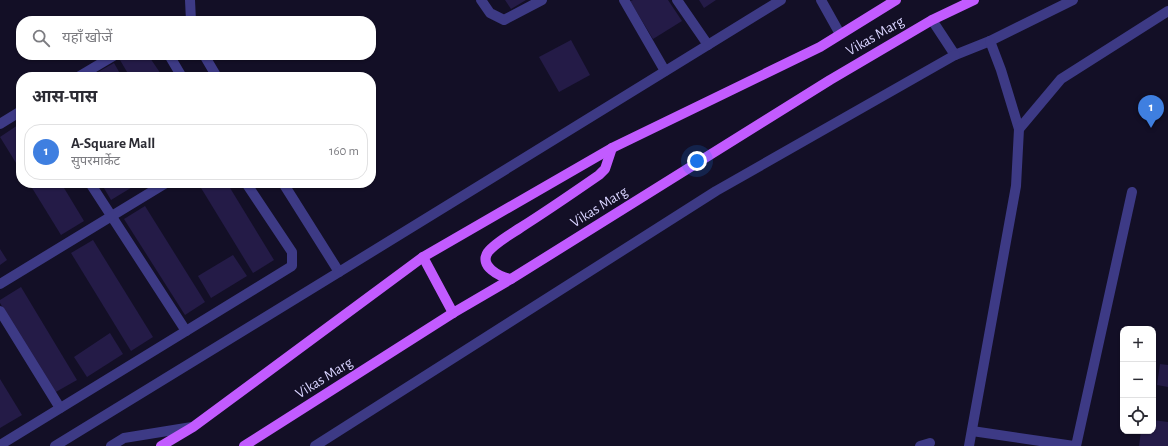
<!DOCTYPE html>
<html lang="hi">
<meta charset="utf-8">
<style>
:root{--surface:#fff;--page:#f2f2f3;--text:#2b2b33;--muted:#7c7c81;--line:#e1e1e2;--accent:#187f8f}
body{margin:0;font-family:"Alegreya Sans","Noto Sans Devanagari",sans-serif;background:var(--page);color:var(--text)}
.controls{position:absolute;right:12px;bottom:12px;display:grid;overflow:hidden;border-radius:8px;box-shadow:0 1px 3px #0004}
.controls button{width:36px;height:36px;display:grid;place-items:center;padding:0;border:0;border-bottom:1px solid var(--line);background:var(--surface);color:var(--text);font:20px sans-serif}
.you{position:absolute;left:697px;top:161px;width:14px;height:14px;margin:-10px;border:3px solid #fff;border-radius:50%;background:#1a73e8;box-shadow:0 0 0 6px #1a73e833}
.badge{display:grid;place-items:center;width:26px;height:26px;border-radius:50%;background:var(--accent);color:#fff;font-size:13px;font-weight:700}
.pin{position:absolute;translate:-50% -33px;filter:drop-shadow(0 1px 2px #0008)}
.pin::after{content:'';position:absolute;top:21px;width:14px;height:12px;background:inherit;clip-path:polygon(0 0,100% 0,50% 100%)}
.list{margin:0;padding:0;list-style:none}
h2{display:flex;justify-content:space-between;align-items:center;height:52px;margin:0;padding:0 16px;font-size:17px}
h2 small{font-size:13px;font-weight:400;color:var(--muted)}
.list li{display:grid;grid-template-columns:26px 1fr auto;gap:12px;align-items:center;box-sizing:border-box;height:56px;margin:0 8px 8px;padding:0 8px;border:1px solid var(--line);border-radius:16px}
.list b{display:block;font-size:15px;white-space:nowrap}
.list p{margin:0;font-size:13px;white-space:nowrap;color:var(--muted)}
.list em{font-size:13px;font-style:normal;color:var(--muted)}
.icon{flex:none;width:22px;height:22px;fill:none;stroke:currentColor;stroke-width:2;stroke-linecap:round;stroke-linejoin:round}
.map{position:relative;flex:none;width:1168px;height:446px;overflow:hidden}
.search{position:absolute;background:var(--surface);box-shadow:0 1px 3px #0004;left:16px;top:16px;width:360px;height:44px;display:flex;align-items:center;gap:10px;box-sizing:border-box;padding:0 14px;border-radius:16px;color:var(--muted);font-size:15px}
.panel{position:absolute;background:var(--surface);box-shadow:0 1px 3px #0004;left:16px;top:72px;width:360px;height:116px;border-radius:16px}
.map>svg:first-child{display:block}
</style>
<div class="map">
<svg width="1168" height="446" viewBox="0 0 1168 446">
<rect width="100%" height="100%" fill="#130f26"/>
<g fill="#241b47">
<polygon points="505,0 526,0 511,9"/>
<polygon points="633,0 668,0 682,21 653,39 630,1"/>
<polygon points="699,0 716,0 704,8"/>
<polygon points="571,40 590,75 559,92 539,57"/>
<polygon points="127,55 148,55 163,77 130,77 120,60"/>
<polygon points="114,63 122,77 89,77"/>
<polygon points="21,123 21,171 0,137"/>
<polygon points="29,183 61,183 84,221 61,235"/>
<polygon points="101,183 132,183 134,186 111,200"/>
<polygon points="198,183 227,183 274,260 253,273"/>
<polygon points="145,206 205,302 185,315 124,219"/>
<polygon points="93,240 153,337 131,351 71,253"/>
<polygon points="0,249 7,260 0,265"/>
<polygon points="233,255 247,276 211,298 198,276"/>
<polygon points="21,287 77,380 54,393 0,303 0,300"/>
<polygon points="110,333 123,354 87,377 74,357"/>
<polygon points="1160,364 1168,365 1168,387 1157,385"/>
<polygon points="0,379 22,415 0,428"/>
<polygon points="1153,420 1168,422 1168,446 1139,446 1141,431 1153,431"/>
</g>
<g fill="none" stroke-linecap="round" stroke-linejoin="round">
<g stroke="#3d3a85" stroke-width="10">
<polyline points="190,0 191,21"/>
<polyline points="481,0 490,13 504,20 542,0"/>
<polyline points="624,0 665,71"/>
<polyline points="677,0 708,45"/>
<polyline points="821,0 840,34"/>
<polyline points="932,20 955,55 990,41 1073,0"/>
<polyline points="990,41 1001,70 1019,129"/>
<polyline points="169,55 182,77"/>
<polyline points="204,55 217,77"/>
<polyline points="78,77 115,55"/>
<polyline points="0,124 21,111"/>
<polyline points="90,183 186,331"/>
<polyline points="283,183 339,272"/>
<polyline points="0,284 166,183"/>
<polyline points="0,311 60,408"/>
<polyline points="972,431 1074,446"/>
<polyline points="0,445 292,266 292,252 246,183"/>
<polyline points="55,446 339,272 781,0"/>
<polyline points="111,446 124,438 192,427"/>
<polyline points="315,446 716,191 955,55"/>
<polyline points="920,446 930,443"/>
<polyline points="969,446 1016,186 1019,129 1061,79 1168,11"/>
<polyline points="1076,446 1132,192"/>
</g>
<g stroke="#c25bff" stroke-width="10">
<polyline points="423,257 453,313"/>
<path d="M511 279C500 277 478 266 488 252 495 243 511 234 520 228 547 211 573 193 599 175L605 169 612 148"/>
<polyline points="161,446 193,427 423,257 612,148 820,47 896,0"/>
<polyline points="244,446 453,313 511,279 830,80 932,20 974,0"/>
</g>
</g>
<g text-anchor="middle" dominant-baseline="central" stroke-width="3" stroke-linejoin="round" paint-order="stroke">
<g font-size="15" fill="#d9d4ff" stroke="#130f26">
<text transform="translate(875 36) rotate(-30)">Vikas Marg</text>
<text transform="translate(599 207) rotate(-32)">Vikas Marg</text>
<text transform="translate(324 378) rotate(-32)">Vikas Marg</text>
</g>
</g>
</svg>
<div class="controls">
<button>+</button>
<button>−</button>
<button><svg class="icon" aria-label="locate" viewBox="0 0 24 24"><circle cx="12" cy="12" r="6"/><path d="M12 2v4M12 18v4M2 12h4M18 12h4"/></svg></button>
</div>
<div class="you"></div>
<div class="pin badge" style="left:1151px;top:128px;background:#3f7fe0">1</div>
<div class="search"><svg class="icon" aria-label="search" viewBox="0 0 24 24"><circle cx="10" cy="10" r="6"/><path d="M15 15l6 6"/></svg>यहाँ खोजें</div>
<section class="panel">
<h2>आस-पास<small></small></h2>
<ul class="list">
<li><span class="badge" style="background:#3f7fe0">1</span><div><b>A-Square Mall</b><p>सुपरमार्केट</p></div><em>160 m</em></li>
</ul>
</section>
</div>
